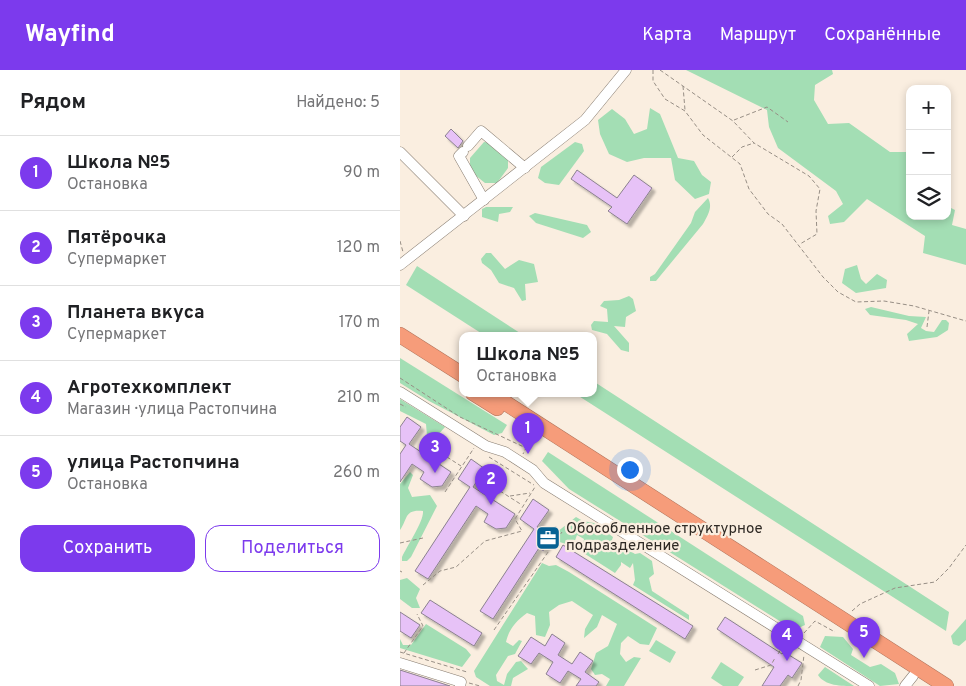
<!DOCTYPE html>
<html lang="ru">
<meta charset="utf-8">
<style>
:root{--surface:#fff;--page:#f2f2f2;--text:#202124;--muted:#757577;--line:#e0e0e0;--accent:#7c3aed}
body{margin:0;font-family:Overpass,sans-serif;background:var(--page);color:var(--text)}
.controls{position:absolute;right:15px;top:15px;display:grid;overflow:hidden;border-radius:10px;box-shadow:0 2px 8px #0003}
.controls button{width:45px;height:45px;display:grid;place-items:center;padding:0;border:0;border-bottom:1px solid var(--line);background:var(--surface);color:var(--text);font:25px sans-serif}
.you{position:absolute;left:229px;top:399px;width:18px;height:18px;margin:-12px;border:4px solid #fff;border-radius:50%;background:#1a73e8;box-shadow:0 0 0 8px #1a73e833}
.badge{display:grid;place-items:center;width:32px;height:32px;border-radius:50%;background:var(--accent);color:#fff;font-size:16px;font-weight:700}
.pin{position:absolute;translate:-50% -41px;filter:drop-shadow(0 1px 2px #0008)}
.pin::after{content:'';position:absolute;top:26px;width:18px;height:15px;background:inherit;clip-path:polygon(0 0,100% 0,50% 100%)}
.popup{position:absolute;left:59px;top:262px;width:138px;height:65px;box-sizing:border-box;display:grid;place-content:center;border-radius:10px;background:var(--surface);filter:drop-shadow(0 1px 4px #0005);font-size:16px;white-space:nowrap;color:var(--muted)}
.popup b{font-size:19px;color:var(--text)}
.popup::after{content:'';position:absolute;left:50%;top:100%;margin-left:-10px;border:10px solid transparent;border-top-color:var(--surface)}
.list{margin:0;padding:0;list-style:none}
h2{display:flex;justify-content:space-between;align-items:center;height:65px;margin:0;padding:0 20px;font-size:21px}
h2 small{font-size:16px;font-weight:400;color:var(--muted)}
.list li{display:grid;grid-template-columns:32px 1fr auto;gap:15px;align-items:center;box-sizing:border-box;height:75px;padding:0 20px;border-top:1px solid var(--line)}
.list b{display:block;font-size:19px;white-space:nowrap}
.list p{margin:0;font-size:16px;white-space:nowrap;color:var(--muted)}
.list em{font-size:16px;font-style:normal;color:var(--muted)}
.actions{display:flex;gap:10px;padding:15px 20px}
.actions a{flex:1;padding:11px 0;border:1px solid var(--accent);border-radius:15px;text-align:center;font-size:18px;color:var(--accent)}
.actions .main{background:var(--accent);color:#fff}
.icon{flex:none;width:28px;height:28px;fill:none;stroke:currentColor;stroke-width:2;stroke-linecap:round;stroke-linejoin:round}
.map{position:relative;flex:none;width:566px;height:616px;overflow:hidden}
header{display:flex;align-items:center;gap:30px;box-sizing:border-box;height:70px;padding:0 25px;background:var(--accent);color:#fff}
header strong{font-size:24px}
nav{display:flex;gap:28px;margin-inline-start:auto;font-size:18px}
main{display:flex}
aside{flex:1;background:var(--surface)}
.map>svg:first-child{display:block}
</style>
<header>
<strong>Wayfind</strong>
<nav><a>Карта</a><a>Маршрут</a><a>Сохранённые</a></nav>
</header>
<main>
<aside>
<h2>Рядом<small>Найдено: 5</small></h2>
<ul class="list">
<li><span class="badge">1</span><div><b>Школа №5</b><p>Остановка</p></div><em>90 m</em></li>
<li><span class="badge">2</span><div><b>Пятёрочка</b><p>Супермаркет</p></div><em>120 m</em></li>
<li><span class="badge">3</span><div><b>Планета вкуса</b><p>Супермаркет</p></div><em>170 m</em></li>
<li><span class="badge">4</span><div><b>Агротехкомплект</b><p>Магазин · улица Растопчина</p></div><em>210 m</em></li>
<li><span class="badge">5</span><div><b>улица Растопчина</b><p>Остановка</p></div><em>260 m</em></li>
</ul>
<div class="actions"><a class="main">Сохранить</a><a>Поделиться</a></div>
</aside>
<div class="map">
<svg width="566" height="616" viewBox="0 0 566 616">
<defs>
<filter id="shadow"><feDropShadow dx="3.5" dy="3.5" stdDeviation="1" flood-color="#0004"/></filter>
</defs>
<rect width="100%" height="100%" fill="#faeee0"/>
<g fill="#a3deb4">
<polygon points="286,0 432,0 433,4 415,15 414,30 428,54 449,53 490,82 506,82 510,88 510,146 547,146 547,136 555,140 552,155 566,159 566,195 523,183 525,166 467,129 444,152 430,154 428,146 443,134 436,121 378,78 369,57 367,40"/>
<polygon points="250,38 260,44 278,88 294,91 302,105 311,112 309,124 295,129 275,110 271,88 244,88 227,92 209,84 200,64 198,50 212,39 225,49 234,64 247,59"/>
<polygon points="84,72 92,73 108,88 108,98 97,113 85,113 75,105 70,97 70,88"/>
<polygon points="175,72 182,74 184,81 159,115 145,113 138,108 141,97"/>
<path d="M308 128C313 137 308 145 303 154L256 211H250V207L255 204 291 153 295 142Z"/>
<polygon points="86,137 113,137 110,142 99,144 98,152 82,147 82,139"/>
<polygon points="135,143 187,155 191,162 183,168 136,153 129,146"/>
<polygon points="86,183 91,183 105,199 119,190 134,194 138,212 125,214 126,230 122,231 114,218 99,213 91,200 82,193 81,189"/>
<polygon points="457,195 461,209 466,214 477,204 487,210 486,218 456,223 442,213 445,199"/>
<polygon points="17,196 123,265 84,265 6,215"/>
<polygon points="229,226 233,229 236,241 226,247 225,257 214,256 229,273 229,282 221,280 207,264 192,260 191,255 194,251 208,252 207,239 200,236 204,231 219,230"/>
<polygon points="471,237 509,246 526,247 521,258 526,261 534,262 542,250 546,250 549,253 548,260 537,267 509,271 507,264 518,254 506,250 470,245 465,239"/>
<polygon points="0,288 107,355 102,363 94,365 29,331 0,313"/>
<polygon points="193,311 549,542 546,561 174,323 193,323"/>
<polygon points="0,329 45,357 38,365 27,366 26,354 0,341"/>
<polygon points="148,382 403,546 405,555 394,560 169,419 142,391"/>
<path d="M10 402 13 405 8 418 12 427 30 425 37 436 11 487 7 491H2V487C7 476 24 451 23 441 4 439 8 449 0 460V414Z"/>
<polygon points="176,447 183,451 194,453 213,467 212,470 235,484 240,483 252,491 254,504 249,508 252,521 289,545 289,550 233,515 235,510 233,493 230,498 221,492 221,495 215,503 182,482 184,469 177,465 173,476 156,471 157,462"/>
<path d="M142 493 149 496 156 495 169 502 257 558 249 575 240 574 228 566 221 573 220 584 226 592 234 587 241 588 224 616H206L210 609 202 604 195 605 191 599 196 583 208 576 217 554 202 545 197 557 184 568 185 559 193 545 172 531 159 535 149 542 150 555 145 567 136 565 135 546 127 543C116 551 109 559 106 572L113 576 119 570 122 571 115 584 108 586 96 605 97 611 104 615 107 604 116 592 121 591 128 599 113 608 111 616H90L76 607 74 601Z"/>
<polygon points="7,508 20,519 16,528 20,538 12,538 0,529 0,510"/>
<polygon points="566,549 566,570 559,576 553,574 551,566"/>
<polygon points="26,554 66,579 71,585 62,597 0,578 0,569 3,575 11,575"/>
<polygon points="425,566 443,567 453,579 451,585 470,597 481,594 495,603 499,614 480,616 420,577"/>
<polygon points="256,570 276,582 270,593 249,581"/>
<polygon points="321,592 344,607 338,616 323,616 311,608"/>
<path d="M425 597 454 616C441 616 425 616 418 605Z"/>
</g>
<g fill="#e7c2f7" stroke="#8b818f" filter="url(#shadow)">
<polygon points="51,59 63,71 58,78 45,66"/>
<polygon points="177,100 217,128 234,105 252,118 227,154 208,141 212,137 171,109"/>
<polygon points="7,347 21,357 9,374 51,402 42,416 32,417 20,409 24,402 12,394 0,412 0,384 6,375 0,371 0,357"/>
<polygon points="71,389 85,399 73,417 115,444 106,458 96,459 84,452 88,444 76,436 28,509 15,501 70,417 58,409"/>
<polygon points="133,429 149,440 137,457 154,468 143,481 139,478 93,549 80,541 134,459 120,449"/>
<polygon points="163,475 293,556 285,569 156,487"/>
<polygon points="30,530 82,563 74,576 21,543"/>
<polygon points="0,542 20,555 11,568 0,561"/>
<polygon points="325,547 382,584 384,582 402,593 392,608 388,605 380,616 362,616 374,597 317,559"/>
<polygon points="152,564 165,573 158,585 172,594 180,582 193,591 185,602 199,612 196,616 176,616 181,609 168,601 160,613 146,604 153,592 139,583 131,594 118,586 131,567 145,576"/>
<polygon points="0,600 50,616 0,616"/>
</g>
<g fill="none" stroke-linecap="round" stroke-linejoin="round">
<defs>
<g id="minor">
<polyline points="68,76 81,61 125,98"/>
<polyline points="0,82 64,146"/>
<polyline points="63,82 59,86 84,130"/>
<polyline points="0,195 185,50 226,0"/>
<polyline points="0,322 86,376 105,382 133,400 144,413 469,616"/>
<polyline points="0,593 61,612 60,616"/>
<polyline points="505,616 513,606"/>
</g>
<g id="highway">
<polyline points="0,265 63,305"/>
<polyline points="73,323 97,338"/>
<polyline points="90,323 546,616"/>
</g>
</defs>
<use href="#minor" stroke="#887d71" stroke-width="11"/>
<use href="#highway" stroke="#b0745c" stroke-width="16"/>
<g stroke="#978e85" stroke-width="1" stroke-dasharray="4 2.5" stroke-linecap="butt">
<polyline points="253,0 253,11 265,29 285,41 303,65 340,94 349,119 368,144 382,154 423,207 438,222 456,232 484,231 514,236 566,251"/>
<polyline points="260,0 333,51 354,73 409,106 420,119 416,141 417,164 400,174"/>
<polyline points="283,16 285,40"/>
<polyline points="334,50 367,37 388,52"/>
<polyline points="332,87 342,77 354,73"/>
<polyline points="0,171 3,182"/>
<polyline points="527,257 529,241"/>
<polyline points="0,308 60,347 126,378 123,384"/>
<polyline points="0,334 6,337"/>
<polyline points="36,380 61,396"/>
<polyline points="89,387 134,415"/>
<polyline points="100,421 122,435"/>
<polyline points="45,422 74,378"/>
<polyline points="110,426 130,423"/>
<polyline points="0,473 23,468"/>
<polyline points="0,501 2,502"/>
<polyline points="23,515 40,501 56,497 85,471 122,461 115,449 135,417"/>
<polyline points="452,541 460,534 495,518 535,512 549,498 566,475"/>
<polyline points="94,560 162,462"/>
<polyline points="404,563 415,551 435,562"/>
<polyline points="0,582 67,602"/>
<polyline points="4,583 23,556 17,544"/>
<polyline points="378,584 384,574"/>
<polyline points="355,600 371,595 375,588"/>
<polyline points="69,613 80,616"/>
<polyline points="398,616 401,610 404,585"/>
</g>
<use href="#minor" stroke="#fff" stroke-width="10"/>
<use href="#highway" stroke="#f69c7a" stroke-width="15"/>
</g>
<defs>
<symbol id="office-square" viewBox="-11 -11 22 22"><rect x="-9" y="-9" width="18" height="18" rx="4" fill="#076293" stroke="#faeee0"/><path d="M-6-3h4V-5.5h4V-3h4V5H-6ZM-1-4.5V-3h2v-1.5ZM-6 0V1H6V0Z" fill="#fff"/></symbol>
</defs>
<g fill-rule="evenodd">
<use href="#office-square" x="134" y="454" width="28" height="28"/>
</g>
<g text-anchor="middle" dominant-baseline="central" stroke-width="4.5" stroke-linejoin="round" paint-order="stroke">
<g font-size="15" fill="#2e2924" stroke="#faeee0" text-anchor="start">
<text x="166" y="459">Обособленное структурное<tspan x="166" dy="17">подразделение</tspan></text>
</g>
</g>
</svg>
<div class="controls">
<button>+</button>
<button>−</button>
<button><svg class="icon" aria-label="layers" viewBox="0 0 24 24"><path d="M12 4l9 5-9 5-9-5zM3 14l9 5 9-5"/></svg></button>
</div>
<div class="you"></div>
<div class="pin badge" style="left:128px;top:384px">1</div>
<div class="popup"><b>Школа №5</b>Остановка</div>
<div class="pin badge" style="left:91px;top:435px">2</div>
<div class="pin badge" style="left:35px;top:403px">3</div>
<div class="pin badge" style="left:387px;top:591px">4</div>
<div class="pin badge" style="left:464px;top:588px">5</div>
</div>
</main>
